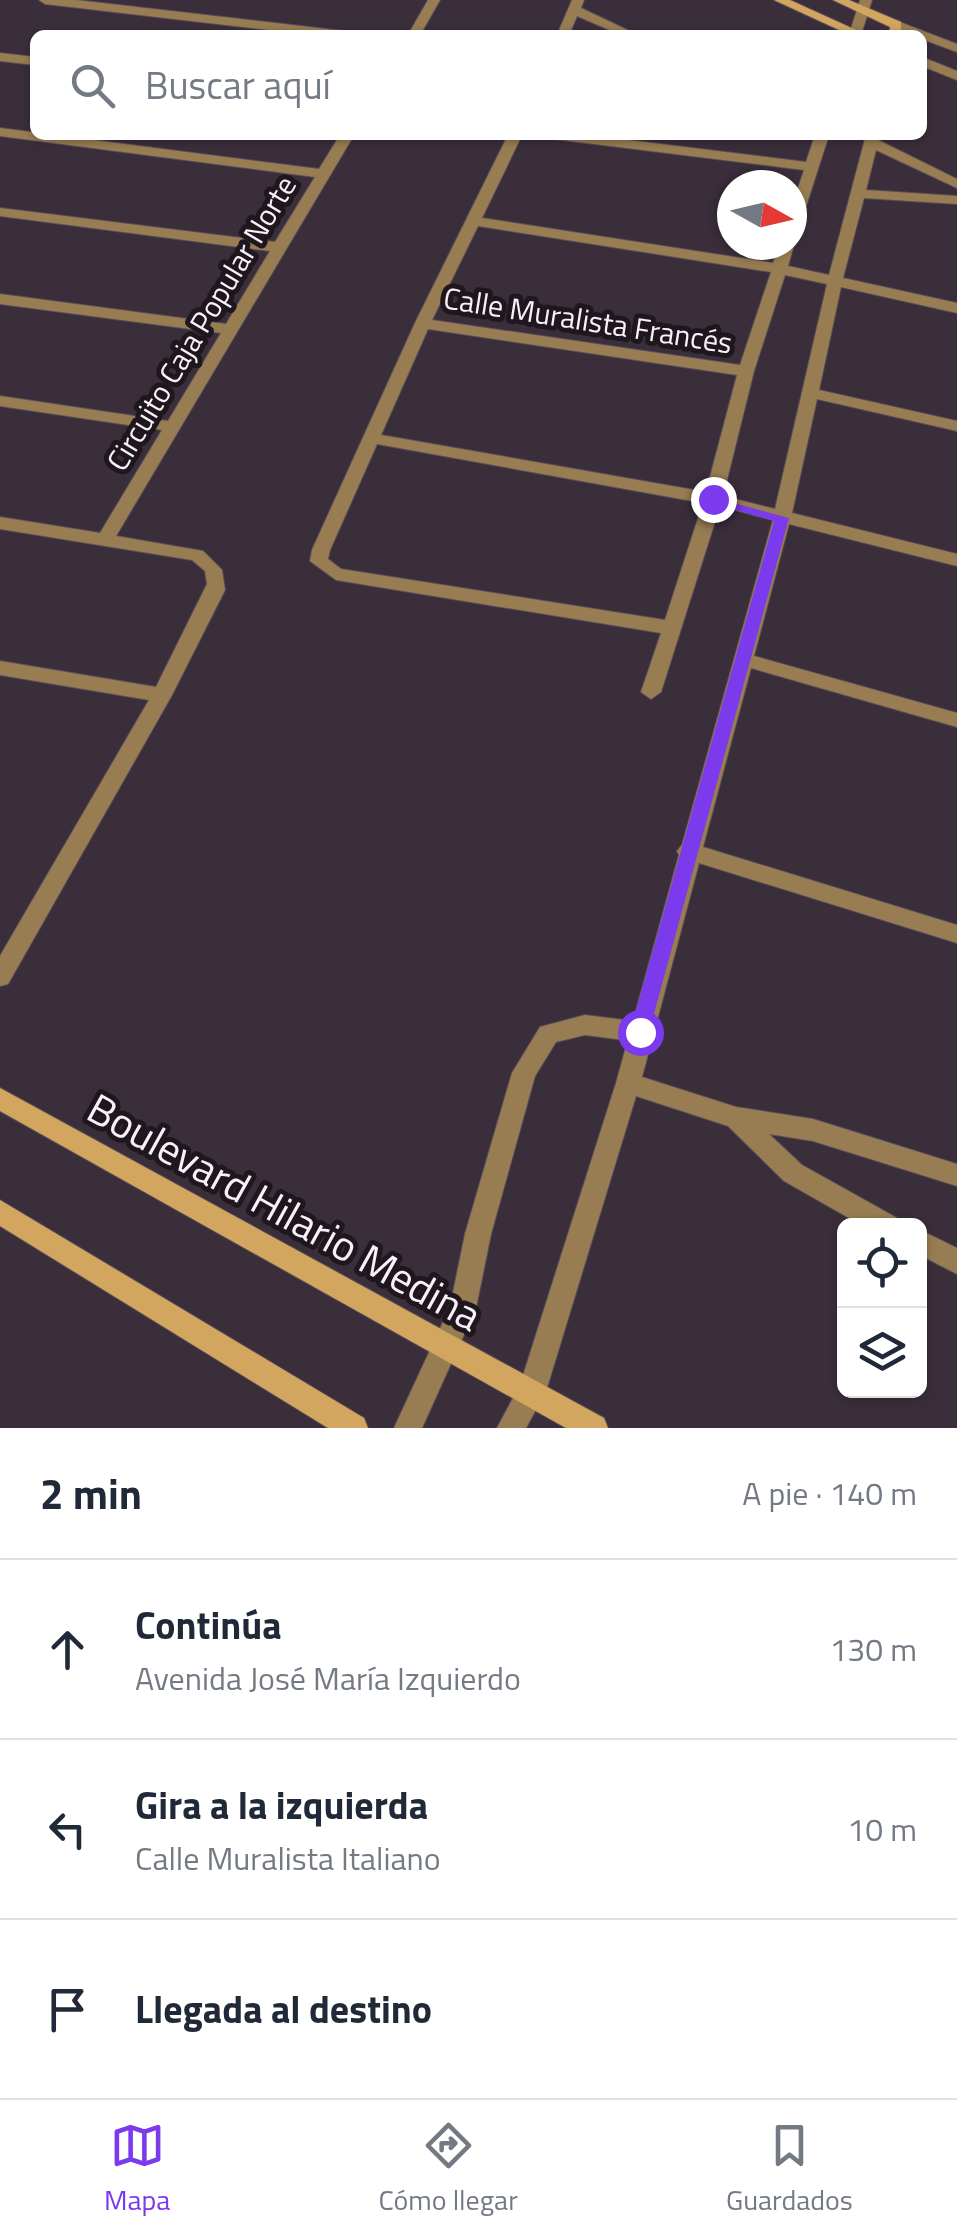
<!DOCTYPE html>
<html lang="es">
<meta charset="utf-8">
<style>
:root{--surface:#fff;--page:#f6f6f7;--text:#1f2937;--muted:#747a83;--line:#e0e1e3;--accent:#7c3aed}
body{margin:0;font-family:"Titillium Web",sans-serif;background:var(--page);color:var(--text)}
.controls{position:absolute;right:30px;bottom:30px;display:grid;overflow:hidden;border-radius:15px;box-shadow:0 2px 8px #0004}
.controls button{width:90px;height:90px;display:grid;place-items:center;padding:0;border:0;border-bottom:2px solid var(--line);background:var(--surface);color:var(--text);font:50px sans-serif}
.compass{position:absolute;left:717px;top:170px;width:90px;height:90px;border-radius:50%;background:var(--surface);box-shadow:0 2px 8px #0004;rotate:98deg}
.stop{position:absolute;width:30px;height:30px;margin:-22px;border:8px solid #7c3aed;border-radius:50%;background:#fff}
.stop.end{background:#7c3aed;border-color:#fff;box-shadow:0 2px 10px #0008}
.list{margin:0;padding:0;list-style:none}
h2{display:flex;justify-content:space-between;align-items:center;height:130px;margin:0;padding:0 40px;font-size:42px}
h2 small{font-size:32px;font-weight:400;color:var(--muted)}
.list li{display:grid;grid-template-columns:65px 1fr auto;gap:30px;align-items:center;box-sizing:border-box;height:180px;padding:0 40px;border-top:2px solid var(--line)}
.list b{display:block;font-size:38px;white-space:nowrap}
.list p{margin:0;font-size:32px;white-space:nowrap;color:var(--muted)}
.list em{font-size:32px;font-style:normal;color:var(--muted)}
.icon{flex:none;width:55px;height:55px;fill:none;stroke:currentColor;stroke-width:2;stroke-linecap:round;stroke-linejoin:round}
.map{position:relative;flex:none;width:957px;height:1428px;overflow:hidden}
.search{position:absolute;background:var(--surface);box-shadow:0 2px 8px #0004;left:30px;right:30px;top:30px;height:110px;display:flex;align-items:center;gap:25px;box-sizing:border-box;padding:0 35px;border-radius:15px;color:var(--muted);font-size:38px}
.sheet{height:670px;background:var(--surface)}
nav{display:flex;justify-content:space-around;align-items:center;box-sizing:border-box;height:140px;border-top:2px solid var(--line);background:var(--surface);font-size:28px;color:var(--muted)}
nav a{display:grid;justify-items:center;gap:5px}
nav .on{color:var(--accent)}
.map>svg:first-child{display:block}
</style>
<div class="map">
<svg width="957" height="1428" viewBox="0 0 957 1428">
<rect width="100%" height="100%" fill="#3a2e3b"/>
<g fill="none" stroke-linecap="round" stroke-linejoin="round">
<defs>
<polygon id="lane" points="585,1015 640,1022 648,1025 652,1032 648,1039 640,1042 585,1035 556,1042 535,1076 491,1234 476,1308 422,1428 394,1428 450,1307 465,1234 512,1073 540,1027"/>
<g id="street">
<polygon points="39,0 76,0 344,31 350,35 312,35 45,4"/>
<polygon points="428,0 440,0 420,35 408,35"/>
<polygon points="572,0 584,0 581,8 638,35 621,35 577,16 569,35 557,35"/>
<polygon points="860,0 872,0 861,35 849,35"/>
<polygon points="897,21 957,44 957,52 922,39 922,35 893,28 891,25"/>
<polygon points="0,53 35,57 35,65 0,61"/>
<polygon points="922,57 957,71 957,80 922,66"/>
<polygon points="0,128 319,169 340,135 354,135 116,536 203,551 222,570 225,590 172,695 8,984 0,986 0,956 149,700 0,675 0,661 156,687 207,584 205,571 192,560 0,529 0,517 100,533 162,430 0,406 0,396 168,421 221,333 0,304 0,294 226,324 270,251 0,216 0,208 275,242 315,177 0,136"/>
<path d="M508 135H522L482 218 773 263 780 245H792V242L794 245 788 266 829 275 866 135H880L878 140 957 179V188L876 150 866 190 957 196V204L864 198 843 278 957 303V313L841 287 819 390 957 421V431L817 399 792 513 957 554V566L789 524 754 656 957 713V727L751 668 703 847 957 925V943L699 863 642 1077 736 1107 813 1119 957 1164V1186L813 1141 769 1134 802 1165 897 1218 901 1226H863L784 1181 728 1126 636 1096 546 1391 526 1428H497L520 1385 616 1083 679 855 677 851 682 845 773 520 720 506 661 692 651 699 641 692 661 633 336 580 310 561 312 550 415 323ZM478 226 771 272 740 365 432 320ZM785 275 827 284 775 509 723 496 754 371ZM428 329 737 375 706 492 381 435ZM377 444 703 503 665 620 341 569 328 559 330 550Z"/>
<polygon points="547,135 587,135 806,162 815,135 829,135 799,228 792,232 792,206 804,170 554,139"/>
<polygon points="920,1230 957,1248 957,1274 920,1255"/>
</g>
<g id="secondary">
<polygon points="774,0 790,0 867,35 850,35"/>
<polygon points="833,0 849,0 901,22 901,35 889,35 890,27"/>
<polygon points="0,1088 604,1418 608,1428 566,1428 0,1111"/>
<polygon points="0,1200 364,1418 368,1428 328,1428 0,1226"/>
</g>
</defs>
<use href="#lane" stroke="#594d5a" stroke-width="2"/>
<use href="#street" stroke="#594d5a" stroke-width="2"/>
<use href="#secondary" stroke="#594d5a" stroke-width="2"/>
<use href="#lane" fill="#987d52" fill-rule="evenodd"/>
<use href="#street" fill="#987d52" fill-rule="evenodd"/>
<use href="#secondary" fill="#d2a65f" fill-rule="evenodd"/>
</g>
<polygon fill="#7c3aed" points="708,496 789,518 649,1032 640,1041 630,1032 774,521 708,502"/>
<g text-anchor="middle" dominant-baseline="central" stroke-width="10" stroke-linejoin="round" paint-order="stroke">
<g font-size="30" fill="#f9f1fa" stroke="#1e181e">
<text transform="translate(588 320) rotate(9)">Calle Muralista Francés</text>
<text transform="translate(201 323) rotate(-59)">Circuito Caja Popular Norte</text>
</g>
<g font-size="42" fill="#f9f1fa" stroke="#1e181e">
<text transform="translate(285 1211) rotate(29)">Boulevard Hilario Medina</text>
</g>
</g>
</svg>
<div class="controls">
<button><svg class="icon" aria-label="locate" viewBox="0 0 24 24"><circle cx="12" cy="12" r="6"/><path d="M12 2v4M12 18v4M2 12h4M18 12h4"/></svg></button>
<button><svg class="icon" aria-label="layers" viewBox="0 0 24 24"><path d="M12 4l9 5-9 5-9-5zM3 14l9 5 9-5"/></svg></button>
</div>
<svg class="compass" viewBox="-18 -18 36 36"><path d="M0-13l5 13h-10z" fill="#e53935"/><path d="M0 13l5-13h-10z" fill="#747a83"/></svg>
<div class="stop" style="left:640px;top:1032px"></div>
<div class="stop end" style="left:713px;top:499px"></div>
<div class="search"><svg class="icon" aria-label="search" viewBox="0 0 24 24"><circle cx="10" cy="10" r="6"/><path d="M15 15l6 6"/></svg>Buscar aquí</div>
</div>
<section class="sheet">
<h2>2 min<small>A pie · 140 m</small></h2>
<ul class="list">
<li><svg class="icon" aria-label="ahead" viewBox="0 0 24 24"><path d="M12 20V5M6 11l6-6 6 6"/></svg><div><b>Continúa</b><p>Avenida José María Izquierdo</p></div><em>130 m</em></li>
<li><svg class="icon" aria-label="left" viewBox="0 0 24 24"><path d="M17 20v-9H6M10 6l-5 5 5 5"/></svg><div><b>Gira a la izquierda</b><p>Calle Muralista Italiano</p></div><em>10 m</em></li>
<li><svg class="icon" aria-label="arrive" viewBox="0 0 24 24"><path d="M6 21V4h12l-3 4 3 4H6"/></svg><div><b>Llegada al destino</b></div></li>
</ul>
</section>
<nav>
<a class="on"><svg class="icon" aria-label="map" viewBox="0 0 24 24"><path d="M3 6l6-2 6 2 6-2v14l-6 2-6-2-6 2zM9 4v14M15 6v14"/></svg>Mapa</a>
<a><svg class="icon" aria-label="directions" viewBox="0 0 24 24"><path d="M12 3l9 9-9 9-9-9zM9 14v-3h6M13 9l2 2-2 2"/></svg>Cómo llegar</a>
<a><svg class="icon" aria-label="saved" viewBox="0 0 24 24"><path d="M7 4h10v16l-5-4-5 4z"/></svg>Guardados</a>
</nav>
